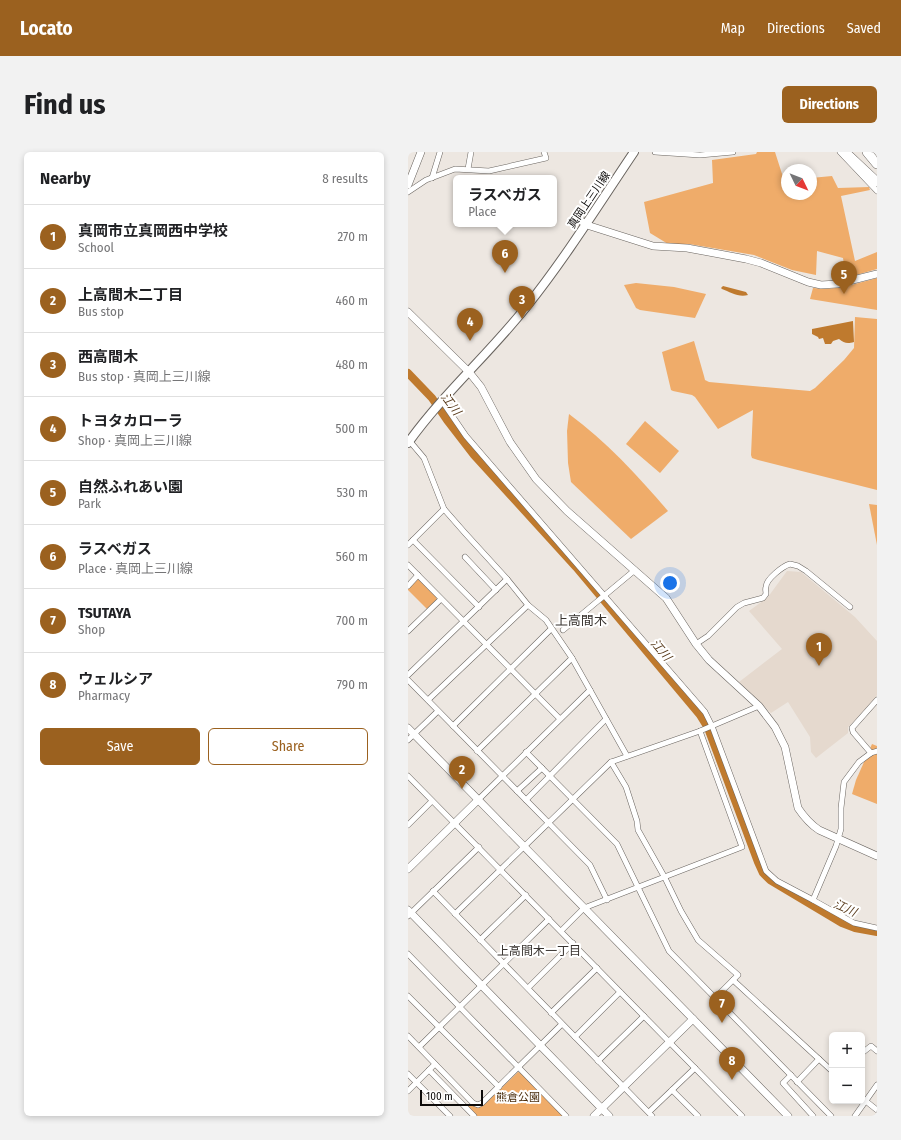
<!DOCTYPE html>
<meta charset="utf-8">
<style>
:root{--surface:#fff;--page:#f2f2f2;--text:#202124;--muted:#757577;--line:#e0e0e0;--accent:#9b611f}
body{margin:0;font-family:"Fira Sans Condensed","Noto Sans JP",sans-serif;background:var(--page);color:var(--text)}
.controls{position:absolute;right:12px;bottom:12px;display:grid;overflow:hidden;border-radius:6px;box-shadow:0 2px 6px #0003}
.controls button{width:36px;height:36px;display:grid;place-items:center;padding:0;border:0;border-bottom:1px solid var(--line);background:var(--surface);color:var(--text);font:20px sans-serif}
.compass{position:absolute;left:373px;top:12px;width:36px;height:36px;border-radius:50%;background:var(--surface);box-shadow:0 2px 6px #0003;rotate:133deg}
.scale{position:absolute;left:12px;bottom:10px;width:63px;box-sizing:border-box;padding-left:4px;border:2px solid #0d0b0a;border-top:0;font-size:11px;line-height:14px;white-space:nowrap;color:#0d0b0a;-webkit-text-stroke:3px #fff;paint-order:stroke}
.you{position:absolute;left:262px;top:431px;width:14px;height:14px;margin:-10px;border:3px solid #fff;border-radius:50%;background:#1a73e8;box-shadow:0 0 0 6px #1a73e833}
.badge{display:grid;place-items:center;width:26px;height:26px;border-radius:50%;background:var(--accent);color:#fff;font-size:13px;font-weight:700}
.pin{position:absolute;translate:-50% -33px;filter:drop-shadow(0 1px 2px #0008)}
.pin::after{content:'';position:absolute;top:21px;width:14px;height:12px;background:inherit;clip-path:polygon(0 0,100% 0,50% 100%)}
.popup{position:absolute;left:45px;top:23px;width:104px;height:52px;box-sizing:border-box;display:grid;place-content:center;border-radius:6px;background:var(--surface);filter:drop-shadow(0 1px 3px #0005);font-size:13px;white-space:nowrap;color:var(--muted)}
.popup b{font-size:15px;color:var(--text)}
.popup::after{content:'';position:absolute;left:50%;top:100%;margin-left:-8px;border:8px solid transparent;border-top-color:var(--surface)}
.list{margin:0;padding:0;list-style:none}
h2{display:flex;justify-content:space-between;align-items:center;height:52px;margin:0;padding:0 16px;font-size:17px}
h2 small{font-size:13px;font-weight:400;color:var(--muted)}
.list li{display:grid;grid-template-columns:26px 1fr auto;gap:12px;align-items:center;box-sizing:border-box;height:64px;padding:0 16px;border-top:1px solid var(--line)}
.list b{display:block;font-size:15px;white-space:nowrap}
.list p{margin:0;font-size:13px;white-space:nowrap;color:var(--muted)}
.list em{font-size:13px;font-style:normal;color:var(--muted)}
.actions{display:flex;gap:8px;padding:12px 16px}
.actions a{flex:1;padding:9px 0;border:1px solid var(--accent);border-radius:6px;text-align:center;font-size:14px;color:var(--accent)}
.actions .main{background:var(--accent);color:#fff}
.map{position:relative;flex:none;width:469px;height:964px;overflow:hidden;border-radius:6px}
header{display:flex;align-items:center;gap:24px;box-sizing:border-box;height:56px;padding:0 20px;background:var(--accent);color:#fff}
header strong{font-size:19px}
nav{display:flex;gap:22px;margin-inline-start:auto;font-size:14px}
.intro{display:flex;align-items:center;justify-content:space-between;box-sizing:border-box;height:96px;padding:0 24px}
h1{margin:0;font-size:28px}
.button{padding:10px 18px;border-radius:6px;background:var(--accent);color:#fff;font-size:14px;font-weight:700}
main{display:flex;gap:24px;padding:0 24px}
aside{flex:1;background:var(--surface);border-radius:6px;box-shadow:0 2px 6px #0003}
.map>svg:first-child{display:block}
</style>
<header>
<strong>Locato</strong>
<nav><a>Map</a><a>Directions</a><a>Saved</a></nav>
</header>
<div class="intro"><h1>Find us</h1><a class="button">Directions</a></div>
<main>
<aside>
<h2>Nearby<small>8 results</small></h2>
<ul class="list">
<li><span class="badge">1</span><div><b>真岡市立真岡西中学校</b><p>School</p></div><em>270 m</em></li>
<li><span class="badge">2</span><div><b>上高間木二丁目</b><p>Bus stop</p></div><em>460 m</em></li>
<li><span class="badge">3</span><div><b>西高間木</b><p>Bus stop · 真岡上三川線</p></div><em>480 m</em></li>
<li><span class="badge">4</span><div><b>トヨタカローラ</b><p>Shop · 真岡上三川線</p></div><em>500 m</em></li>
<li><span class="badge">5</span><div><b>自然ふれあい園</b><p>Park</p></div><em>530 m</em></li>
<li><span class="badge">6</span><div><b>ラスベガス</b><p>Place · 真岡上三川線</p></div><em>560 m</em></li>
<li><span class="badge">7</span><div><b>TSUTAYA</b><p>Shop</p></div><em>700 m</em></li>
<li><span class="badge">8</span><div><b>ウェルシア</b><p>Pharmacy</p></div><em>790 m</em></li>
</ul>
<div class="actions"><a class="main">Save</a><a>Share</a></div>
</aside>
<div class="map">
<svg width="469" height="964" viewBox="0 0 469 964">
<rect width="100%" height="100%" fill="#ede7e1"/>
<polygon fill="#e5d9ce" points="379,419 393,420 447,465 469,489 469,543 459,557 440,575 440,581 408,606 403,600 402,585 380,550 363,561 331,530 374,497 341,459 360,445"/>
<g fill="#efac6a">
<polygon points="349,0 367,0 375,25 379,28 379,42 403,42 403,26 424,24 430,36 461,35 462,38 433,44 447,109 469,100 469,117 438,126 435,106 409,99 408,123 384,118 346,103 281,92 265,95 242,81 236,50 305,31 304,8 348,2"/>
<path d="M469 126V158L402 147 405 136C429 139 446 132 469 126Z"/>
<polygon points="228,131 266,135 298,142 287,166 232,158 228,156 216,133"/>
<polygon points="447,165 469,167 469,338 350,308 344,306 343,303 345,258 310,277 287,245 284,243 265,239 263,238 254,200 286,189 296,224 297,228 301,230 402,239 407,236 436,208 446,196"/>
<path d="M161 262C198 289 230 324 260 359L223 387 163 330 160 311 159 279Z"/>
<polygon points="237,269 271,299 252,321 218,292"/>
<polygon points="461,352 469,353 469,393"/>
<polygon points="9,427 11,427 28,444 29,448 19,457 0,438 0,436"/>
<polygon points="464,592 469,594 469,652 444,642 448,628"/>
<path d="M110 920 113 921 155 964H68L60 955 63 952C68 956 72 955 77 952Z"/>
</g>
<g fill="#bf7a2e">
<path d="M315 134 338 140 340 143C331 146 322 140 314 137L313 136Z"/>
<path d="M445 169 446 190C439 192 436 191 431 187L425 189 423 192H417L415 186 411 187 410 185 404 182V177Z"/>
</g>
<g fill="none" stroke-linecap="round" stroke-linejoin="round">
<polyline stroke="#bf7a2e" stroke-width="8" points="0,221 24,246 39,268 66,303 168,415 292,563 300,576 350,710 355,721 362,728 434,771 447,776 469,780"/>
<defs>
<g id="street">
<polyline points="247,0 292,3 325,0"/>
<polyline points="432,0 469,39"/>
<polyline points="60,17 63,0"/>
<polyline points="24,26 32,0"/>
<polyline points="0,40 18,28 47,17 81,19 138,6 136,0"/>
<polyline points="34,249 58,284 297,560 304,574 358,719 369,729 405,748 446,771 469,776"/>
<polyline points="0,287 16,306 36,357 57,381 99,427 120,453 138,468 164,506 219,604"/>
<polyline points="5,388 71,455"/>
<polyline points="0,393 36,357"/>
<polyline points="57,405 88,438"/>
<polyline points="0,413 152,567"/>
<polyline points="0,434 10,423"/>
<polyline points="155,478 227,418"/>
<polyline points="0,479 33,447"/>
<path d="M288 492 300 484 329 455 336 451 355 446 358 442C358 439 357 437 358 435 358 427 375 414 382 412L390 414 398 419 442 455"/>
<polyline points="0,523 99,427"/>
<polyline points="0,528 182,713 199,748"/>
<polyline points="20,548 120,453"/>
<polyline points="45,574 143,477"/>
<polyline points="0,588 30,559"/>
<polyline points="69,599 164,506"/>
<polyline points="118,600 209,692 261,799 423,964"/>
<polyline points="463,601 445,580 444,576 469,548"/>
<polyline points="203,610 218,635 229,669 230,678 257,726 273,759 290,788 330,823 307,846"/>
<polyline points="0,624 334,964"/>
<polyline points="109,639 134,616"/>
<polyline points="70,648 182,538"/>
<polyline points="118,648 198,567"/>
<polyline points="0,673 24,649"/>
<polyline points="25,739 244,964"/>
<polyline points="405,748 428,694 433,677 433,656 436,630 451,610 463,601 469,599"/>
<polyline points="47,762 203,610 292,579 351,554"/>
<polyline points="0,764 71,695"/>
<polyline points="153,779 176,756 334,695 292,579"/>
<polyline points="72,788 118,743"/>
<polyline points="0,802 158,964"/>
<polyline points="325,828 424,919"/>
<polyline points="120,836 165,791"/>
<polyline points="0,844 91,935"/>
<polyline points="143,861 189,816"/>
<polyline points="0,884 65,951 70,953 74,951 154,872"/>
<polyline points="167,885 212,840"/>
<polyline points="11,895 141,767"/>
<polyline points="454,901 463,894 469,899"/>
<polyline points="190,909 236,864"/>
<polyline points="21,918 66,964"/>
<polyline points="0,922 42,964"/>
<polyline points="383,923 375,931 405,964"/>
<polyline points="389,930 411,907"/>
<polyline points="264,938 290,964"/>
<polyline points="0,939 27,912"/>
<polyline points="454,946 469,958"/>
<polyline points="241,960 287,916"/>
<polyline points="447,964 469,933"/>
</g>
<g id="secondary">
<polyline points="0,33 13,0"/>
<polyline points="173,69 182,74 245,94 279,96 338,107 353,111 400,130 413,133 429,132 469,122"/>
<path d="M0 160 61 220 73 235 102 290 128 327 159 359 258 446 288 492 301 508 351 554 367 575 377 595 390 656C396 665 402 672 411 678L469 704"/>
<polyline points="0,576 380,964"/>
<polyline points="0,717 70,648"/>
<polyline points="0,758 201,964"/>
<polyline points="186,964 285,867"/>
</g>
<path id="primary" d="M0 291C35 242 81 202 119 154 158 105 191 52 226 0"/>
<g id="highway">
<polyline points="437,0 469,30"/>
<polyline points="459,0 469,12"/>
</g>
</defs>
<use href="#street" stroke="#6a6560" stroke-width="6"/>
<use href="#secondary" stroke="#6a6560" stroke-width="8"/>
<use href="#primary" stroke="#6a6560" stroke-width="10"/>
<use href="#highway" stroke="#6a6560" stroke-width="10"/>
<use href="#street" stroke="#fff" stroke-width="5"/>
<use href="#secondary" stroke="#fff" stroke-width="7"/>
<use href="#primary" stroke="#fff" stroke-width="8"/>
<use href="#highway" stroke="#fff" stroke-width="9"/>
</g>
<g text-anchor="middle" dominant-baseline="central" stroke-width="4" stroke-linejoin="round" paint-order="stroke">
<g font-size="11" fill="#0d0b0a" stroke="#fff">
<text transform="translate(181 48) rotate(-56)">真岡上三川線</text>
</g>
<g font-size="11" fill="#4a2d0d" stroke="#fff">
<text x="110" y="945">熊倉公園</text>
</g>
<g font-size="12" font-style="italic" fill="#5a3c1d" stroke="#fff">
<text transform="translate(43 252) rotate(53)">江川</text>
<text transform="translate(253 498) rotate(50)">江川</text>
<text transform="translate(437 756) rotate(24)">江川</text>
</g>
<g font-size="12" fill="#38332f" stroke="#fff">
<text x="131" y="799">上高間木一丁目</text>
</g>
<g font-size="13" fill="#38332f" stroke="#fff">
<text x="173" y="468">上高間木</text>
</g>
</g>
</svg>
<div class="controls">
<button>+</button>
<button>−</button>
</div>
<svg class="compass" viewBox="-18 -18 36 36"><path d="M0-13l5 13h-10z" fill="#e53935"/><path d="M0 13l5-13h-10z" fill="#757577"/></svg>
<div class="scale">100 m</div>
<div class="you"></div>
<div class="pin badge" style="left:411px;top:514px">1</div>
<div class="pin badge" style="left:54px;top:637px">2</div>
<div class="pin badge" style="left:114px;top:167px">3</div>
<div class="pin badge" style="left:62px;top:189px">4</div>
<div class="pin badge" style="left:436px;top:142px">5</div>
<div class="pin badge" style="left:97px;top:121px">6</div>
<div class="popup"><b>ラスベガス</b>Place</div>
<div class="pin badge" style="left:314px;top:871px">7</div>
<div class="pin badge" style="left:324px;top:928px">8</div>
</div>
</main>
